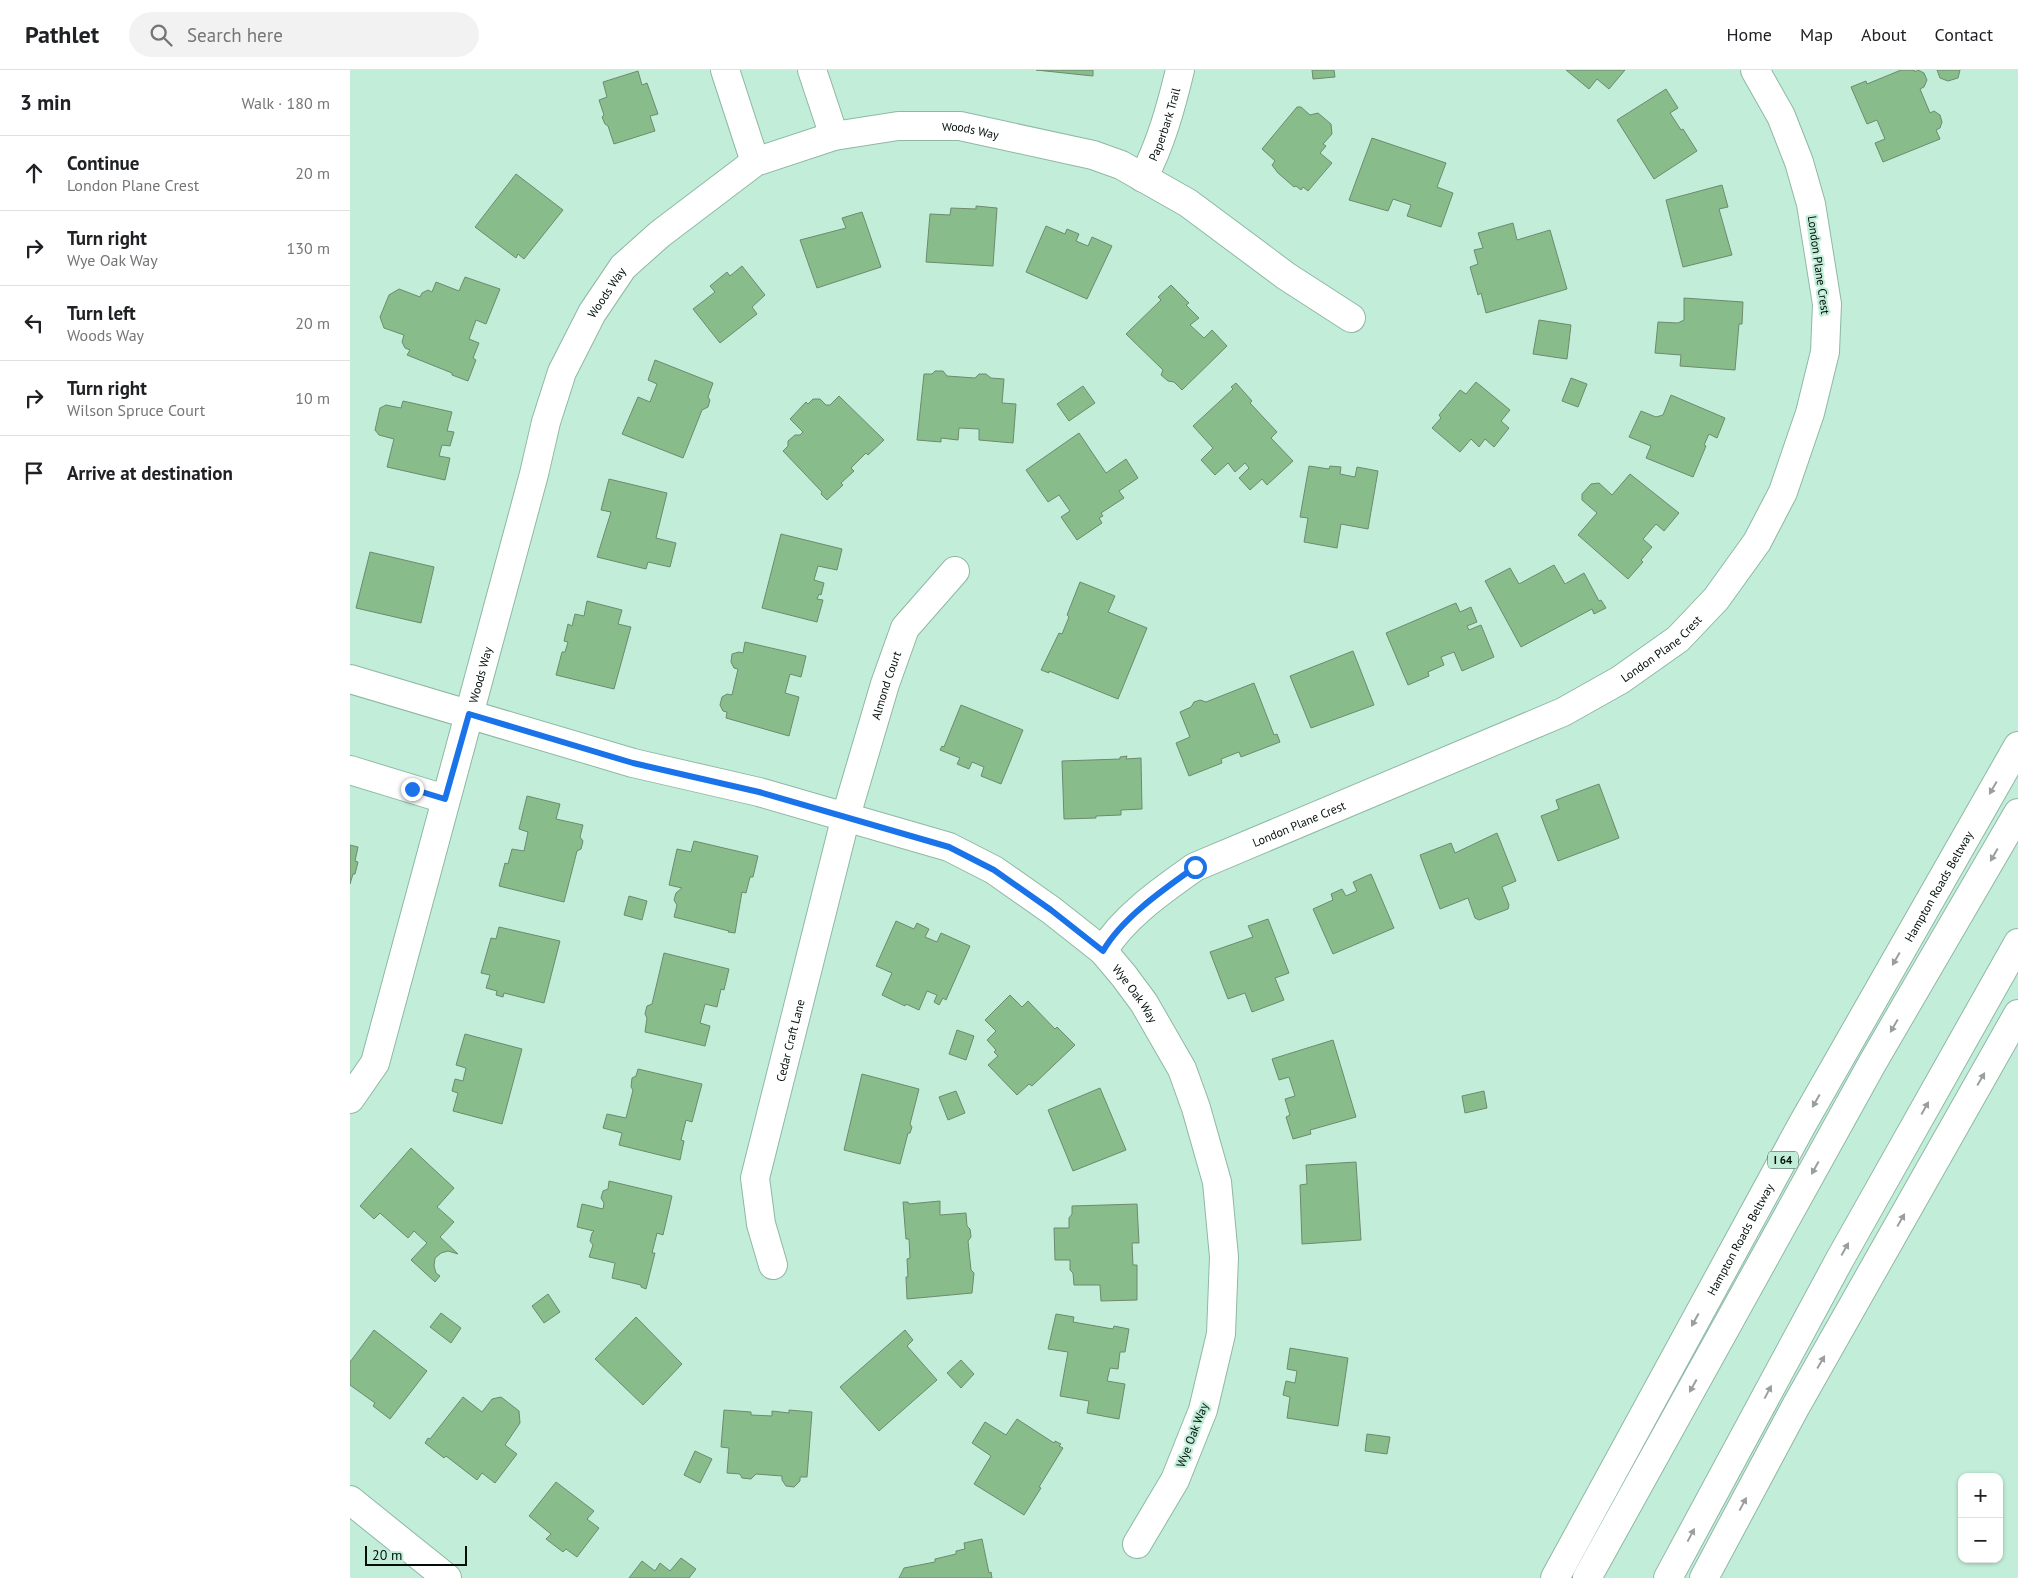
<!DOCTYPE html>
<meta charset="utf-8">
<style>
:root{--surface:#fff;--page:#f2f2f2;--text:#202124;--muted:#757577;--line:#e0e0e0}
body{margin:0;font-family:"PT Sans",sans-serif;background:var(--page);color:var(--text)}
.controls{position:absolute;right:15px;bottom:15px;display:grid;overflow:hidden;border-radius:10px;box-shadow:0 1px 4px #0004}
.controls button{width:45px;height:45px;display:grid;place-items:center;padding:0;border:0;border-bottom:1px solid var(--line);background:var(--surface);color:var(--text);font:25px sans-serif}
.scale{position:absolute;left:15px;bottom:12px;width:102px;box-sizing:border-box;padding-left:5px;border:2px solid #020f09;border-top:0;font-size:14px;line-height:18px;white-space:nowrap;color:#020f09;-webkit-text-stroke:4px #c2eed9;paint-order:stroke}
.stop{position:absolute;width:15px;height:15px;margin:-11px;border:4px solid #1a73e8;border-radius:50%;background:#fff}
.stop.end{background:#1a73e8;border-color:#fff;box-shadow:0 1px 5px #0008}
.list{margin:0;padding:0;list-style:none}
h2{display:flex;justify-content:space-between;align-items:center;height:65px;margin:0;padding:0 20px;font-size:21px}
h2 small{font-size:16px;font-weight:400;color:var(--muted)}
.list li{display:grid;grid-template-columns:32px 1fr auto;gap:15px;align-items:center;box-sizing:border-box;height:75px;padding:0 20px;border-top:1px solid var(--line)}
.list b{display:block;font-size:19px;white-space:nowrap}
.list p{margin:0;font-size:16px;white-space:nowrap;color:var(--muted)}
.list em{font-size:16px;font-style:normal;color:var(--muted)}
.icon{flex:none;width:28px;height:28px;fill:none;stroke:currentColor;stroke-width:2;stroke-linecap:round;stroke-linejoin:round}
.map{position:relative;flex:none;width:1668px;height:1508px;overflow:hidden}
header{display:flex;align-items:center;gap:30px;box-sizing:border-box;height:70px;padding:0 25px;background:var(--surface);border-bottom:1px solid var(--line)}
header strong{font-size:24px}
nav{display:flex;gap:28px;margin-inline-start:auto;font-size:18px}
.search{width:350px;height:45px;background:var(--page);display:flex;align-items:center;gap:12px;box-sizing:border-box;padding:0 18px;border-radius:28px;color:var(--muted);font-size:19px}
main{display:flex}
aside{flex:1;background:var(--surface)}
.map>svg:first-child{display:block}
</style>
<header>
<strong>Pathlet</strong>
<div class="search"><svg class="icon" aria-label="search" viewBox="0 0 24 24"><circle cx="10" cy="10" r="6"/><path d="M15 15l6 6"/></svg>Search here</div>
<nav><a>Home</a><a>Map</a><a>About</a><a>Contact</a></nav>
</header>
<main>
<aside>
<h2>3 min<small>Walk · 180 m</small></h2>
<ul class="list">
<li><svg class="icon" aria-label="ahead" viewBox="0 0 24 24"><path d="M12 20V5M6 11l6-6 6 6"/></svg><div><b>Continue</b><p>London Plane Crest</p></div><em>20 m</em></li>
<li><svg class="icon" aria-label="right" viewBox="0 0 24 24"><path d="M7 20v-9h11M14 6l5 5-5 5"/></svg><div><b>Turn right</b><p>Wye Oak Way</p></div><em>130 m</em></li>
<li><svg class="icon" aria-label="left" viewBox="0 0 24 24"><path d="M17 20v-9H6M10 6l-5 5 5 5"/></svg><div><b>Turn left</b><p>Woods Way</p></div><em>20 m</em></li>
<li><svg class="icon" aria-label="right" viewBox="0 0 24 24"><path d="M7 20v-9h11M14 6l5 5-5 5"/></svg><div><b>Turn right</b><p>Wilson Spruce Court</p></div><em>10 m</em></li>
<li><svg class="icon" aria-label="arrive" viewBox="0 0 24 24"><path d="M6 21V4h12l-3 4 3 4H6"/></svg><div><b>Arrive at destination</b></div></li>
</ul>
</aside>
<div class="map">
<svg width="1668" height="1508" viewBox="0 0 1668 1508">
<rect width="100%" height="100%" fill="#c2eed9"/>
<g fill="#89bc8b" stroke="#6d8a6e">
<polygon points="686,0 743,0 743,6"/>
<polygon points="962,0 984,0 985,7 963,9"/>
<polygon points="1216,0 1275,0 1259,19 1247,9 1239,19"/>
<polygon points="1551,0 1564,0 1565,2 1568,0 1574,3 1577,10 1574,17 1570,19 1580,43 1584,41 1590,45 1592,52 1590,58 1586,60 1590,69 1533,92 1525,73 1535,69 1527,50 1517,54 1501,17 1516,11 1517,14"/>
<polygon points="1587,0 1610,0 1608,8 1598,11 1590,8"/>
<polygon points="288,1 292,15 297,13 308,44 300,46 305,61 264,74 258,56 255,54 252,47 254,45 249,30 257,27 253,12"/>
<polygon points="1316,19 1328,38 1320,43 1331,60 1333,59 1347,81 1304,109 1267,50"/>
<polygon points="947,37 951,37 960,45 968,43 981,54 982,64 973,74 976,76 970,83 982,93 958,121 953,117 951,120 946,116 944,117 928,103 922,95 925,91 912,79"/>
<polygon points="1022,68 1096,93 1087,117 1103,123 1091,157 1057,146 1061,135 1043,129 1038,141 999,130"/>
<polygon points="166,104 213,140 174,189 168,184 166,188 125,157"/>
<polygon points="1372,115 1378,137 1369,139 1382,185 1333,197 1316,130"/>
<polygon points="626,136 647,138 643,196 576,192 580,144 600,145 601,138 626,139"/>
<polygon points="512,142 531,197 467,218 450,170 496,158 492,148"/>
<polygon points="1163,153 1167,170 1200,160 1217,219 1136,243 1131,223 1128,225 1120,197 1128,194 1124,180 1133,178 1128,163"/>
<polygon points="696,156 715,164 717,159 729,164 726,171 738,176 742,167 762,176 737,229 676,202"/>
<polygon points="392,196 415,225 402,237 407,244 370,273 343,239 365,222 360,216 377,202 380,206"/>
<polygon points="115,207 150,219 136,254 126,250 119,269 129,273 123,288 126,290 118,311 102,305 102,303 57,285 60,280 55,278 52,272 54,265 34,258 30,247 39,225 49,219 70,227 72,223 78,220 82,222 86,212 109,221"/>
<polygon points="821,215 839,233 836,235 849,248 840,255 854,268 862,260 877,276 832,320 824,312 818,311 811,305 813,300 776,264 811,230 808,227"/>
<polygon points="1334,228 1393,232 1392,254 1389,254 1385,300 1330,296 1331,285 1305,283 1308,252 1328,253 1334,250"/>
<polygon points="1189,250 1221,255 1217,289 1183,284"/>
<polygon points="305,290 363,313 358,327 360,330 358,337 352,340 333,388 272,364 288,327 300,332 307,314 298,310"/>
<polygon points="585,301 593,301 597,306 625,308 629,304 636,304 641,308 654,309 652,333 666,334 663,373 629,370 629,359 609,358 608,370 591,368 591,372 567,370 574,304 582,304"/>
<polygon points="1221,308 1237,314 1228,337 1212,331"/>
<polygon points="1126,312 1160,340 1151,351 1159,358 1144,377 1135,369 1129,377 1121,369 1110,382 1082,358 1091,348 1089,345 1110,320 1116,324"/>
<polygon points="886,313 902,331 900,333 927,362 921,368 943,391 917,415 912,409 900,420 889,408 899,398 895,393 885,402 878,393 865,405 851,390 863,378 843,356 883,319 881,317"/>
<polygon points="733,316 745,333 719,351 707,334"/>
<polygon points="1321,325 1375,348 1367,368 1359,364 1354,375 1356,376 1343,407 1296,388 1301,376 1279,367 1291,341 1306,347 1313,345"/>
<polygon points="489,326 534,370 518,385 516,383 501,398 504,401 491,413 493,415 477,430 471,424 472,422 433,381 438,376 438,371 445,365 450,365 453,362 440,349 456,332 458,334 463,329 470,329 476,335 480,335"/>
<polygon points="53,331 102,342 97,361 104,362 100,376 92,375 89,386 100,388 95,410 37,397 44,369 29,365 25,360 30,338 36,335 51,338"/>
<polygon points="729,363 756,403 776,389 788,408 769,421 774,428 751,443 753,446 749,448 752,453 727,470 711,447 720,441 709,425 698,432 676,400"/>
<polygon points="959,396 979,399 980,396 991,397 990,404 1005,407 1007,397 1028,401 1018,459 991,454 987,478 954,472 958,448 950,447"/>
<polygon points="1280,404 1329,443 1314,461 1306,454 1293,469 1302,477 1291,490 1293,492 1278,509 1228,465 1247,443 1232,430 1232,424 1241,414 1249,413 1262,425"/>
<polygon points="259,409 317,423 306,468 326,473 320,497 298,492 296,499 247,487 261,442 251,440"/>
<polygon points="431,464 492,479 487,500 468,496 464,510 474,513 471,525 469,524 467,529 473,530 467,552 412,538"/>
<polygon points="20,482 84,497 71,553 6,538"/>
<polygon points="1204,495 1215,514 1234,503 1249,531 1251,530 1256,538 1244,544 1242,539 1171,577 1135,511 1160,498 1169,514"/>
<polygon points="730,512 765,526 758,542 797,558 768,629 699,601 699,603 691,600 709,563 712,564 719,547 717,545"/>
<polygon points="237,531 272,540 268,554 281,557 264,619 206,605 212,582 215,582 218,572 214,571 218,554 222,556 225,544 234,546"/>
<polygon points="1106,533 1110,542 1121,537 1127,552 1117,556 1119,560 1131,555 1144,587 1112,601 1104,582 1091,587 1094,595 1078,602 1079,606 1058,615 1036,563"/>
<polygon points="395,572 456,586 451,607 440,604 435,623 449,627 439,666 376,648 377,642 373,641 370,635 372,627 377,624 382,625 388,599 384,598 381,592 382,584 389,582 393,583"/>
<polygon points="1003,581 1024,635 961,658 940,606"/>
<polygon points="904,613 924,665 927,664 930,672 891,687 889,682 871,689 872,693 839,706 826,673 840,667 830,642 841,637 844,632 850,630 856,632"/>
<polygon points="611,635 673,660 651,714 631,706 634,697 622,692 619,699 607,694 610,688 590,680 592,676 594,677"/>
<polygon points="777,686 776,689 791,688 792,739 771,740 771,745 746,746 746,748 714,749 712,691 770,689 770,687"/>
<polygon points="1249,714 1269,768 1208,791 1191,746 1209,739 1206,730"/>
<polygon points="177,726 210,734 206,749 233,755 230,767 233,771 231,779 227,781 214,832 149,816 155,793 158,794 162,779 174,781 178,762 169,759"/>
<polygon points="1147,763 1166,811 1152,817 1159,835 1158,839 1129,850 1125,848 1118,828 1090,839 1070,785 1101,773 1105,783"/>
<polygon points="344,771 408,786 403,807 400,807 396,823 392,822 385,863 378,862 379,861 324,847 327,835 324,830 326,823 332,818 319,815 327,779 341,782"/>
<polygon points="0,775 8,777 5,791 8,792 5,804 3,804 0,814"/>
<polygon points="1021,804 1044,858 983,884 963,839 983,830 981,824 992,819 996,826 1007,821 1003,812"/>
<polygon points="279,826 297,831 292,850 274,845"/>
<polygon points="918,849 939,903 925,908 934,930 902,942 895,923 878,929 860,882 903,867 898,856"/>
<polygon points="546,851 564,859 567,853 579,859 575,867 587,872 591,863 620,876 596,930 593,928 589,935 584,932 587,925 577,921 569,940 556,934 555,936 532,925 542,903 526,896"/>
<polygon points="149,857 210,871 194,933 154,923 153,927 146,925 147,921 136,918 140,905 131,903 141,868 146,869"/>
<polygon points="314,883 379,899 374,920 371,919 367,937 355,934 350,953 360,956 355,976 295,962 297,948 295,944 297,936 302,934"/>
<polygon points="660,925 672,937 678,931 705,959 707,957 725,975 682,1016 679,1014 667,1025 638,995 648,986 644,982 646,980 637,970 646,961 635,950"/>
<polygon points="607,960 624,966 616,990 599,984"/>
<polygon points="115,964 172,979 152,1054 103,1041 108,1023 102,1021 105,1009 113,1011 116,998 106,995"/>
<polygon points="983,970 1006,1047 960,1060 961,1064 943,1069 936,1047 940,1045 935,1029 945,1026 939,1007 929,1010 922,989"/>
<polygon points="288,999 352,1014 342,1052 336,1050 331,1070 334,1071 330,1090 269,1075 272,1063 253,1058 257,1044 276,1048 283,1020 281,1017 282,1008 286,1006"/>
<polygon points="512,1004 569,1019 560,1054 562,1057 560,1063 558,1063 550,1094 494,1080"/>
<polygon points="750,1018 776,1080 723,1101 698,1040"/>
<polygon points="606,1021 615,1043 598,1050 589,1027"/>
<polygon points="1134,1021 1137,1038 1115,1043 1112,1026"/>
<polygon points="61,1078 104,1118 87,1137 104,1152 90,1167 108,1184 98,1181 91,1183 85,1188 84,1196 86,1203 90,1206 85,1212 61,1190 77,1173 64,1161 58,1168 30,1143 24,1149 10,1136"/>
<polygon points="1006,1092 1011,1170 952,1174 950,1115 957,1114 956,1095"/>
<polygon points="259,1111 322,1126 313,1165 307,1163 302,1183 305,1183 296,1219 291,1217 291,1215 262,1208 265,1193 239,1187 243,1175 240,1171 242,1163 244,1161 227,1157 232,1134 253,1139 254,1133 251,1128 253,1121 258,1119"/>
<polygon points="590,1131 590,1145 616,1143 617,1156 620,1159 621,1167 618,1171 621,1200 624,1203 622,1223 557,1229 556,1207 558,1207 557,1189 560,1188 559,1169 556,1169 553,1132 558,1132 559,1134"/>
<polygon points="787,1134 789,1173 782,1173 783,1195 787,1195 787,1230 751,1231 750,1215 724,1215 723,1203 720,1200 720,1190 705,1190 704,1158 719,1158 719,1148 722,1144 722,1136"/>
<polygon points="198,1224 210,1242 194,1253 182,1236"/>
<polygon points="91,1243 111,1258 101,1273 80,1257"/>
<polygon points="706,1244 724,1247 723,1252 763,1259 764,1256 779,1259 775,1282 770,1282 768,1299 760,1298 757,1311 775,1314 769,1349 737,1343 739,1331 710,1326 718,1282 698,1279"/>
<polygon points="286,1247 332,1294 293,1335 245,1289"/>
<polygon points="24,1260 77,1301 40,1349 23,1336 25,1333 0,1315 0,1292"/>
<polygon points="555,1260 563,1270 557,1276 587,1310 529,1361 490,1317"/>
<polygon points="940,1278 998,1288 988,1356 937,1348 940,1327 933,1325 936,1311 945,1313 947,1301 937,1299"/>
<polygon points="611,1290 624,1304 611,1318 597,1303"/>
<polygon points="113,1327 132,1342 142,1329 151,1327 169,1341 170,1353 155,1375 167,1384 145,1413 132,1403 127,1410 96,1386 94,1388 75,1373 78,1368 80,1369"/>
<polygon points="374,1340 401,1342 401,1345 422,1346 422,1341 439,1343 439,1340 462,1342 457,1407 450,1407 450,1411 444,1417 436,1416 432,1410 432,1406 406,1404 401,1409 392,1408 390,1404 377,1403 379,1378 371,1377"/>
<polygon points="667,1349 704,1373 705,1371 711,1374 709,1376 713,1378 689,1417 691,1418 674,1445 624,1414 641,1386 622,1373 635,1352 656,1365"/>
<polygon points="1017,1364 1040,1367 1037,1384 1015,1381"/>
<polygon points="345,1381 362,1389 350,1413 334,1405"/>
<polygon points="206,1412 244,1441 237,1449 249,1458 227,1487 216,1479 213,1482 196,1469 201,1464 179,1446"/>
<polygon points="632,1469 639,1503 641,1502 642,1508 549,1508 554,1498 585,1492 585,1489 606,1484 606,1481 615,1479 614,1473"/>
<polygon points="331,1488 346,1499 339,1508 279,1508 292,1491 305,1501 310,1493 320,1501"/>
</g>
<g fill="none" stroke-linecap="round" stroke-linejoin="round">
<defs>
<g id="street">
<polyline points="375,0 405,92"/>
<polyline points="462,0 484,66"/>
<path id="s1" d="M793 108C811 74 821 37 830 0"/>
<path id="s2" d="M0 609 283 693 409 722 599 777 644 800 701 840 753 881 774 906 794 933 832 999 846 1038 867 1112 874 1187 871 1264 853 1340 825 1410 787 1474"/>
<polyline points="0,700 95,729"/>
<path id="s3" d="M753 881C773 847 814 819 845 797L1213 642 1270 610 1328 569 1366 529 1407 472 1433 422 1460 343 1475 282 1477 234 1461 134 1449 92 1431 46 1405 0"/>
<path id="s4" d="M0 1029 25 993 184 404 196 352 212 302 242 243 273 197 310 164 405 92 484 66 548 56H610L743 85 771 95 838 133 936 206 1001 248"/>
<path id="s5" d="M423 1195 411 1154 405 1108 496 746 535 614 555 558 605 501"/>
<polyline points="0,1430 97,1508"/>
</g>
<g id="highway">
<path id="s6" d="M1205 1508 1453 1053 1668 676"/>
<polyline points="1237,1508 1523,992 1668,743"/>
<polyline points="1318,1508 1490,1189 1668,873"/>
<polyline points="1354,1508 1446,1336 1668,944"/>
</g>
</defs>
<use href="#street" stroke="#8eb8a5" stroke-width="30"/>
<use href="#highway" stroke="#8eb8a5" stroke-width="30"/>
<use href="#street" stroke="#fff" stroke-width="28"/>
<use href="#highway" stroke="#fff" stroke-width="28"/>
</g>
<defs><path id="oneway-solid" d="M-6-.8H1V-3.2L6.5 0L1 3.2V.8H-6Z" transform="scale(1.25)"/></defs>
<g fill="#9a9f9d">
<use href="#oneway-solid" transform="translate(1643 718) rotate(120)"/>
<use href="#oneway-solid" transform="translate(1644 785) rotate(120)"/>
<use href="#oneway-solid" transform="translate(1546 889) rotate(120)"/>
<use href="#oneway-solid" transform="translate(1544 956) rotate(120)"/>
<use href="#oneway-solid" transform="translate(1631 1009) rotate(-60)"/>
<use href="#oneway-solid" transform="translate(1466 1031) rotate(120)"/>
<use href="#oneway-solid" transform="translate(1575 1038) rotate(-61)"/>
<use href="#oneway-solid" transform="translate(1465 1098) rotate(119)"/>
<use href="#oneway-solid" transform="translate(1551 1150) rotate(-60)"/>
<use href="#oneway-solid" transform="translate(1495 1179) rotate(-61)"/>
<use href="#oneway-solid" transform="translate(1345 1250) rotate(119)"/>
<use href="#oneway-solid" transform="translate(1471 1292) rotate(-60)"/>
<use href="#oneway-solid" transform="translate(1343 1316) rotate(119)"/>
<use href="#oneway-solid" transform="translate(1418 1322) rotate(-62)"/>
<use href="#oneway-solid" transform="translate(1393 1434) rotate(-62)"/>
<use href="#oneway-solid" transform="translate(1341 1465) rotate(-62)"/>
</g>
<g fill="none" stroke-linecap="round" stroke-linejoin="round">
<path stroke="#1a73e8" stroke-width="6" d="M62 719 95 729 119 644 283 693 409 722 599 777 644 800 701 840 753 881C772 848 814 819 845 797"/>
</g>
<g text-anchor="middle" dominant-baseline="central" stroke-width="4.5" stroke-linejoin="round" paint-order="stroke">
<rect fill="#c2eed9" stroke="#3c5247" stroke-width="1" x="1418" y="1081.5" width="30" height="17" rx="4"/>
<g font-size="11" font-weight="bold" fill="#020f09">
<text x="1433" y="1090">I 64</text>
</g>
<g font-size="12" fill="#020f09" stroke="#c2eed9">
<text stroke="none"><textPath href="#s1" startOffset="58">Paperbark Trail</textPath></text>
<text stroke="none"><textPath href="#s4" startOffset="1271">Woods Way</textPath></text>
<text transform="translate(1469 195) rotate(82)">London Plane Crest</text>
<text stroke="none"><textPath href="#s4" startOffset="851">Woods Way</textPath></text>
<text stroke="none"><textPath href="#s3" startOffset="642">London Plane Crest</textPath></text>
<text stroke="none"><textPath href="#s4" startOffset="446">Woods Way</textPath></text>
<text stroke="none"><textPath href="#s5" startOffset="599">Almond Court</textPath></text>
<text stroke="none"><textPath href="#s3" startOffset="238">London Plane Crest</textPath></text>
<text stroke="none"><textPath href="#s6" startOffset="791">Hampton Roads Beltway</textPath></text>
<text stroke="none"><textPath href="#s2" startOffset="862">Wye Oak Way</textPath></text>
<text stroke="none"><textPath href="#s5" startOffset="231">Cedar Craft Lane</textPath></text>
<text stroke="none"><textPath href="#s6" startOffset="386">Hampton Roads Beltway</textPath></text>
<text transform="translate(842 1365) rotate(-69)">Wye Oak Way</text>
</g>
</g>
</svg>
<div class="controls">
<button>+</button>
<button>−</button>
</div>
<div class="scale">20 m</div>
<div class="stop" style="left:845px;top:797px"></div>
<div class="stop end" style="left:62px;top:719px"></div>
</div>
</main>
